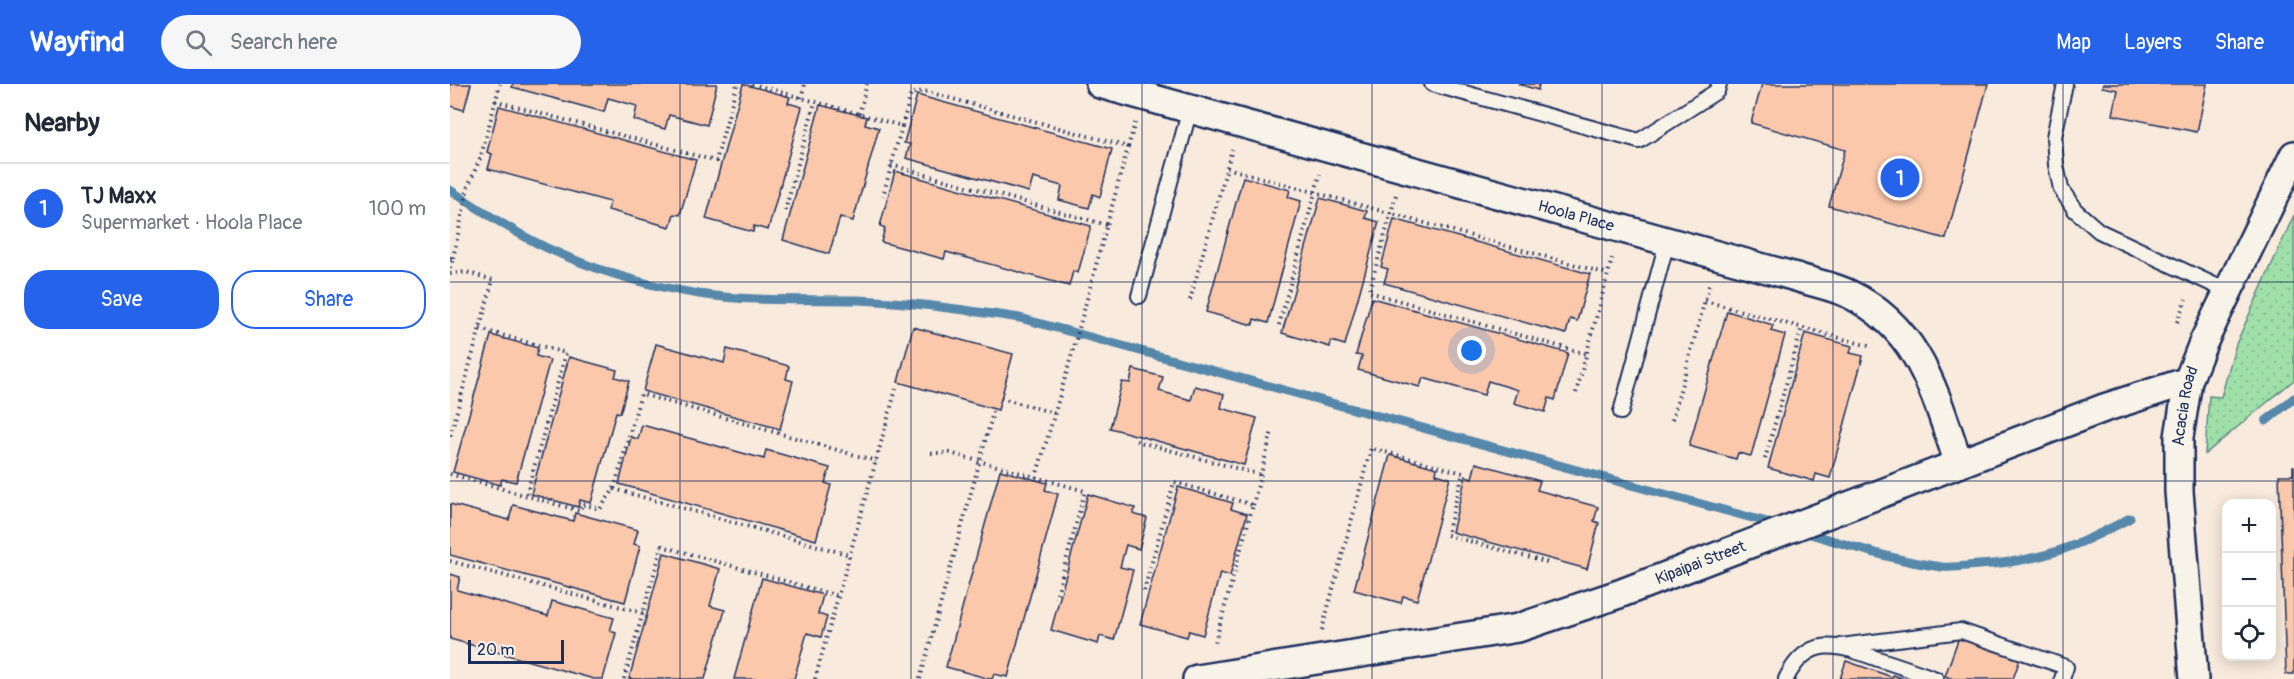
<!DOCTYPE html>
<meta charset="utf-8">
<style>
:root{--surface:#fff;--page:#f6f6f7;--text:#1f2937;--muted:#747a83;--line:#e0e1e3;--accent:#2563eb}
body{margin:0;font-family:Pangolin,sans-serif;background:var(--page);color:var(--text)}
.controls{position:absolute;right:18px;bottom:18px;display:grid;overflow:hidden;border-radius:12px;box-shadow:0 3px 15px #0003}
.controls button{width:54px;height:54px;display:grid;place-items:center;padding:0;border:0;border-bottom:2px solid var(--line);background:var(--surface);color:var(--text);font:30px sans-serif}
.scale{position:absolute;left:18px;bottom:15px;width:96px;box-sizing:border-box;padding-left:6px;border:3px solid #1b2f5e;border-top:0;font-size:16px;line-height:21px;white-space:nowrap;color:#1b2f5e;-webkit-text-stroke:4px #f7f3e8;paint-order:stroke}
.you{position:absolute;left:1022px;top:267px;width:21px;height:21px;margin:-15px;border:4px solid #fff;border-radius:50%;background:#1a73e8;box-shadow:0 0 0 9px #1a73e833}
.badge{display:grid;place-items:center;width:39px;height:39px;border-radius:50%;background:var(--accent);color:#fff;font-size:20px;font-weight:700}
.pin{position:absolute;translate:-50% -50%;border:3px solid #fff;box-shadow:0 2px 6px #0006}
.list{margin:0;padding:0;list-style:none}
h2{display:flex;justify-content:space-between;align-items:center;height:78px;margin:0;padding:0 24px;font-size:26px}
h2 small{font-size:20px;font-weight:400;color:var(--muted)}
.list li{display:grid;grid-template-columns:39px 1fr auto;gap:18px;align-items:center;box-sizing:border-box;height:90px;padding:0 24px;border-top:2px solid var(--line)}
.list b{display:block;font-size:22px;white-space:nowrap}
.list p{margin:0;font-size:20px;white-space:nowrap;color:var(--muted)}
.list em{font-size:20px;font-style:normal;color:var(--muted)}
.actions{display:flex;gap:12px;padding:18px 24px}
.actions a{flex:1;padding:14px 0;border:2px solid var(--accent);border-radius:24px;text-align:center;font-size:21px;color:var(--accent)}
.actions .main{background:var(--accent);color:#fff}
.icon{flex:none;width:33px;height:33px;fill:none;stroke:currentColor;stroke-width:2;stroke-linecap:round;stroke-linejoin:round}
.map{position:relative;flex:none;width:1844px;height:595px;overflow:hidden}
header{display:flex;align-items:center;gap:36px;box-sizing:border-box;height:84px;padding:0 30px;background:var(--accent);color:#fff}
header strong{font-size:28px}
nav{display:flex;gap:33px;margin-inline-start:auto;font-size:21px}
.search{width:420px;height:54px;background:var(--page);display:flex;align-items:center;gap:15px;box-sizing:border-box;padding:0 21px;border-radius:33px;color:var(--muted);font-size:22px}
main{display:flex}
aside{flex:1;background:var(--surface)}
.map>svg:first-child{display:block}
</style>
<header>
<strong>Wayfind</strong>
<div class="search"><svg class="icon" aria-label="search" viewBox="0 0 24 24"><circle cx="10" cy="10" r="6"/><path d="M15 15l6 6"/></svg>Search here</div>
<nav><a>Map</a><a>Layers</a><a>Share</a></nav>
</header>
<main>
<aside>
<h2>Nearby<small></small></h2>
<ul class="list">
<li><span class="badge">1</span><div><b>TJ Maxx</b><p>Supermarket · Hoola Place</p></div><em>100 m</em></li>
</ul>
<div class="actions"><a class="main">Save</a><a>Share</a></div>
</aside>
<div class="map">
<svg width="1844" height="595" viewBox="0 0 1844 595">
<defs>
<pattern id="grass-dots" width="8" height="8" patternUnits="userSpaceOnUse" patternTransform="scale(1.5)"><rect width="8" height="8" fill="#9fe0a9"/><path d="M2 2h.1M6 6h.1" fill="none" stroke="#88c094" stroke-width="1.8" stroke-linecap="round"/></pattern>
</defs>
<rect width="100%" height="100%" fill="#f8eadc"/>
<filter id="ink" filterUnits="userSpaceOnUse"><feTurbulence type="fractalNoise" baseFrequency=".0167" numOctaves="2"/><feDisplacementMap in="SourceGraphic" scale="12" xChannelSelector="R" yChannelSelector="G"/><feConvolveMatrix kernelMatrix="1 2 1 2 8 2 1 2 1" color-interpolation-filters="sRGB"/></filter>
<g filter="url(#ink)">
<polygon fill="url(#grass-dots)" stroke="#5d8884" stroke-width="1.5" points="1844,131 1844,296 1755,370 1759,312 1771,313 1786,260"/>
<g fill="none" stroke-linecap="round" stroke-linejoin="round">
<g stroke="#5688ab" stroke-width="9">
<path d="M0 106C31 126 63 148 97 164 144 186 198 202 249 210 302 218 355 215 408 216 462 218 516 226 570 234L1328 441"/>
<polyline points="1816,337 1844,314"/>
<path d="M1350 447C1396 460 1444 477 1492 483 1504 484 1517 482 1529 481 1589 478 1627 463 1680 434"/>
</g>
</g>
<g fill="#fbc8ab" stroke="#1b2f5e" stroke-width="1.5">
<polygon points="0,0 21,0 14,26 0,22"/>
<polygon points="63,0 267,0 257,41 219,31 215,45 184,36 187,22 158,14 154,28 62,3"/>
<polygon points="293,0 340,13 338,19 352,23 318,146 304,142 303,148 256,135"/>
<polygon points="1068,0 1089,0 1088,6"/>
<polygon points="1312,0 1538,0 1496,155 1379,122 1395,66 1301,39"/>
<polygon points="1653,0 1757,0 1747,48 1663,31 1668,6 1652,3"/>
<polygon points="467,11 662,65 650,113 643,110 639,124 609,116 612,102 583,94 579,108 456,74 460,60 454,59"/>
<polygon points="370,21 417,33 415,40 429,44 403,137 390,133 379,170 333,156"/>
<polygon points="49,22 246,76 230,131 224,130 220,143 158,126 160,118 38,85 42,70 37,68"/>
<polygon points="445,87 641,142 628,189 623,187 619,202 496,168 494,175 431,158 435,144 430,142"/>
<polygon points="793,93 840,106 838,113 851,117 818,239 804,235 803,241 756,228"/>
<polygon points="870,114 917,127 915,134 929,138 895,261 881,257 880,263 832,249"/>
<polygon points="944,135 1140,190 1127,237 1120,235 1116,250 934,199 938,185 931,183"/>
<polygon points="922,214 1118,269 1105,316 1099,314 1095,328 1064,319 1068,306 1038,297 1034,311 973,294 970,303 908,286 912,272 906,271"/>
<polygon points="1277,227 1323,241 1321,247 1335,251 1301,372 1288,369 1286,375 1239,362"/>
<polygon points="463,243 563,270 548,326 448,298"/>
<polygon points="1355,249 1402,262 1400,269 1413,272 1380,394 1366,390 1364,397 1318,384"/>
<polygon points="41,251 88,264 86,272 100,276 66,398 52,395 50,401 3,388"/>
<polygon points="206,260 274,279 277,265 339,282 336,295 343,297 330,345 193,307"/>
<polygon points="119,273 167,286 165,293 179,297 170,329 166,328 141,419 130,416 128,423 81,410"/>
<polygon points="683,285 713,293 709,307 741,316 745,302 774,310 771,324 807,334 794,381 660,344 672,298 680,299"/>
<polygon points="192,341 314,375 316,366 380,384 375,399 381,401 366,456 169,400 181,353 188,355"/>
<polygon points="940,371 987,384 986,390 1000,394 967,516 953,512 951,519 904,506"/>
<polygon points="1026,379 1090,397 1087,406 1148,423 1144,437 1149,439 1137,485 1002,448 1016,392 1022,394"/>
<polygon points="1843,382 1844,382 1844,590 1836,590 1829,391 1843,391"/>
<polygon points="550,386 597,399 595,406 608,410 558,593 544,590 542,595 540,595 496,583"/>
<polygon points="728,403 783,419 781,425 797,430 780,492 770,489 753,551 739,547 737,553 690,540"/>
<polygon points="638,410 685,424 683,430 697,434 689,465 676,461 670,483 683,486 664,556 650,552 648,560 601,546"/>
<polygon points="0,420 59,436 63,421 123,437 125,429 188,446 184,460 190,462 175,518 0,471"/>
<polygon points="214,469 270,485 260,522 275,526 255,595 179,595"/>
<polygon points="0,490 10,493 7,506 98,532 102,517 164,534 160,547 166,549 153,595 144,595 0,555"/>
<polygon points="312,494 373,511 368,530 377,533 371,553 357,549 344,595 284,595"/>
<polygon points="1509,553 1570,575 1563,595 1503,595 1495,592"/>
<polygon points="1396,577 1442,593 1443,591 1454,595 1390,595"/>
</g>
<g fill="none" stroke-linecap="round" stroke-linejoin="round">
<defs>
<g id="service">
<polyline points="982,0 1189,57 1267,7 1269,0"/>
<polyline points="1615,0 1604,53 1606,81 1611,105 1625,126 1649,147 1779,208"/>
<polyline points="689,212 740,25"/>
<polyline points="1171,328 1217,158"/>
<polyline points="1391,562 1511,547 1616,583 1612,595"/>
<path d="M1336 595C1358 549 1390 561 1428 575 1447 581 1467 588 1486 595"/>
</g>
<g id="minor">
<path id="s1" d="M650 0 1346 193C1364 199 1383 202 1399 210 1471 245 1485 311 1509 380"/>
<path id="s2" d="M747 595 1068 544 1169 510 1654 324 1738 297"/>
<path id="s3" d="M1744 595 1729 407V353L1738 297 1753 259 1844 71"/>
</g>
</defs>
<use href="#service" stroke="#1b2f5e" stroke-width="18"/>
<use href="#minor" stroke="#1b2f5e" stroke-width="32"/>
<g stroke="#1b2f5e" stroke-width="4" stroke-dasharray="1.5 4.5" stroke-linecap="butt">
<polyline points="302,0 452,42 433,112"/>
<polyline points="351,14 355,0"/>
<polyline points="45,17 266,77 287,0"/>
<polyline points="409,30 417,0"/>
<polyline points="452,42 461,10 474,7 678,63 624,263 586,393"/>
<polyline points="678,63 685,39"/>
<polyline points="441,81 657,141"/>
<polyline points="777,84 1158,190"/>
<polyline points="946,111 919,208 1136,270"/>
<polyline points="335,127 365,18"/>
<polyline points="0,174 3,174 0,184"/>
<polyline points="3,174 18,103 31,72 50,0"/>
<polyline points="0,190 16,188 43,196 0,353"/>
<polyline points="740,216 782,65"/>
<polyline points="1255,217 1419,262"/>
<polyline points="1727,238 1736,215"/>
<polyline points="829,241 870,90"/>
<polyline points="30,245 116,269 76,412"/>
<polyline points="1126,309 1163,171"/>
<polyline points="551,314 604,329"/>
<polyline points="1222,336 1260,198"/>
<polyline points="686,357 811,391"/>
<polyline points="481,369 500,369 635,407 606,514"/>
<polyline points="1315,375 1352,243"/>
<polyline points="0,390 130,427 132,420 150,425 164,405 191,310 426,377"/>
<polyline points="164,405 400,471"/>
<polyline points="803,421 822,347"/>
<polyline points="0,477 193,529"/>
<polyline points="694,507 724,398 803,421 764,562"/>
<polyline points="872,546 921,364 1013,389 997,451 1099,479"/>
<polyline points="174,595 212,462 388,512"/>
<polyline points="365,595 446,305"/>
<polyline points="470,595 544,325"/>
</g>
<use href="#service" stroke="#f7f3e8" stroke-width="14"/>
<use href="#minor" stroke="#f7f3e8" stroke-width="27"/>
</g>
</g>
<path fill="none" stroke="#1b2f5e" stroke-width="1.5" stroke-opacity="0.55" d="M230 0V595M461 0V595M692 0V595M922 0V595M1152 0V595M1383 0V595M1613 0V595M0 198H1844M0 397H1844"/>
<g text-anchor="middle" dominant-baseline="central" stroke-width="4.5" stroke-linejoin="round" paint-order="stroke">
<g font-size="16" fill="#1b2f5e" stroke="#f7f3e8">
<text stroke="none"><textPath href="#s1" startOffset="494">Hoola Place</textPath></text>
<text stroke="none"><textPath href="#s3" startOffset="274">Acacia Road</textPath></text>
<text stroke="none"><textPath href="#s2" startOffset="519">Kipaipai Street</textPath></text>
</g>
</g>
</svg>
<div class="controls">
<button>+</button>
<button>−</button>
<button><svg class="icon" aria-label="locate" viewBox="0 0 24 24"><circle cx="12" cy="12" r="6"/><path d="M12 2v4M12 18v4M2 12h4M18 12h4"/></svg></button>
</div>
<div class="scale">20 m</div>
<div class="you"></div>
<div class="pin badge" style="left:1450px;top:94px">1</div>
</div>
</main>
